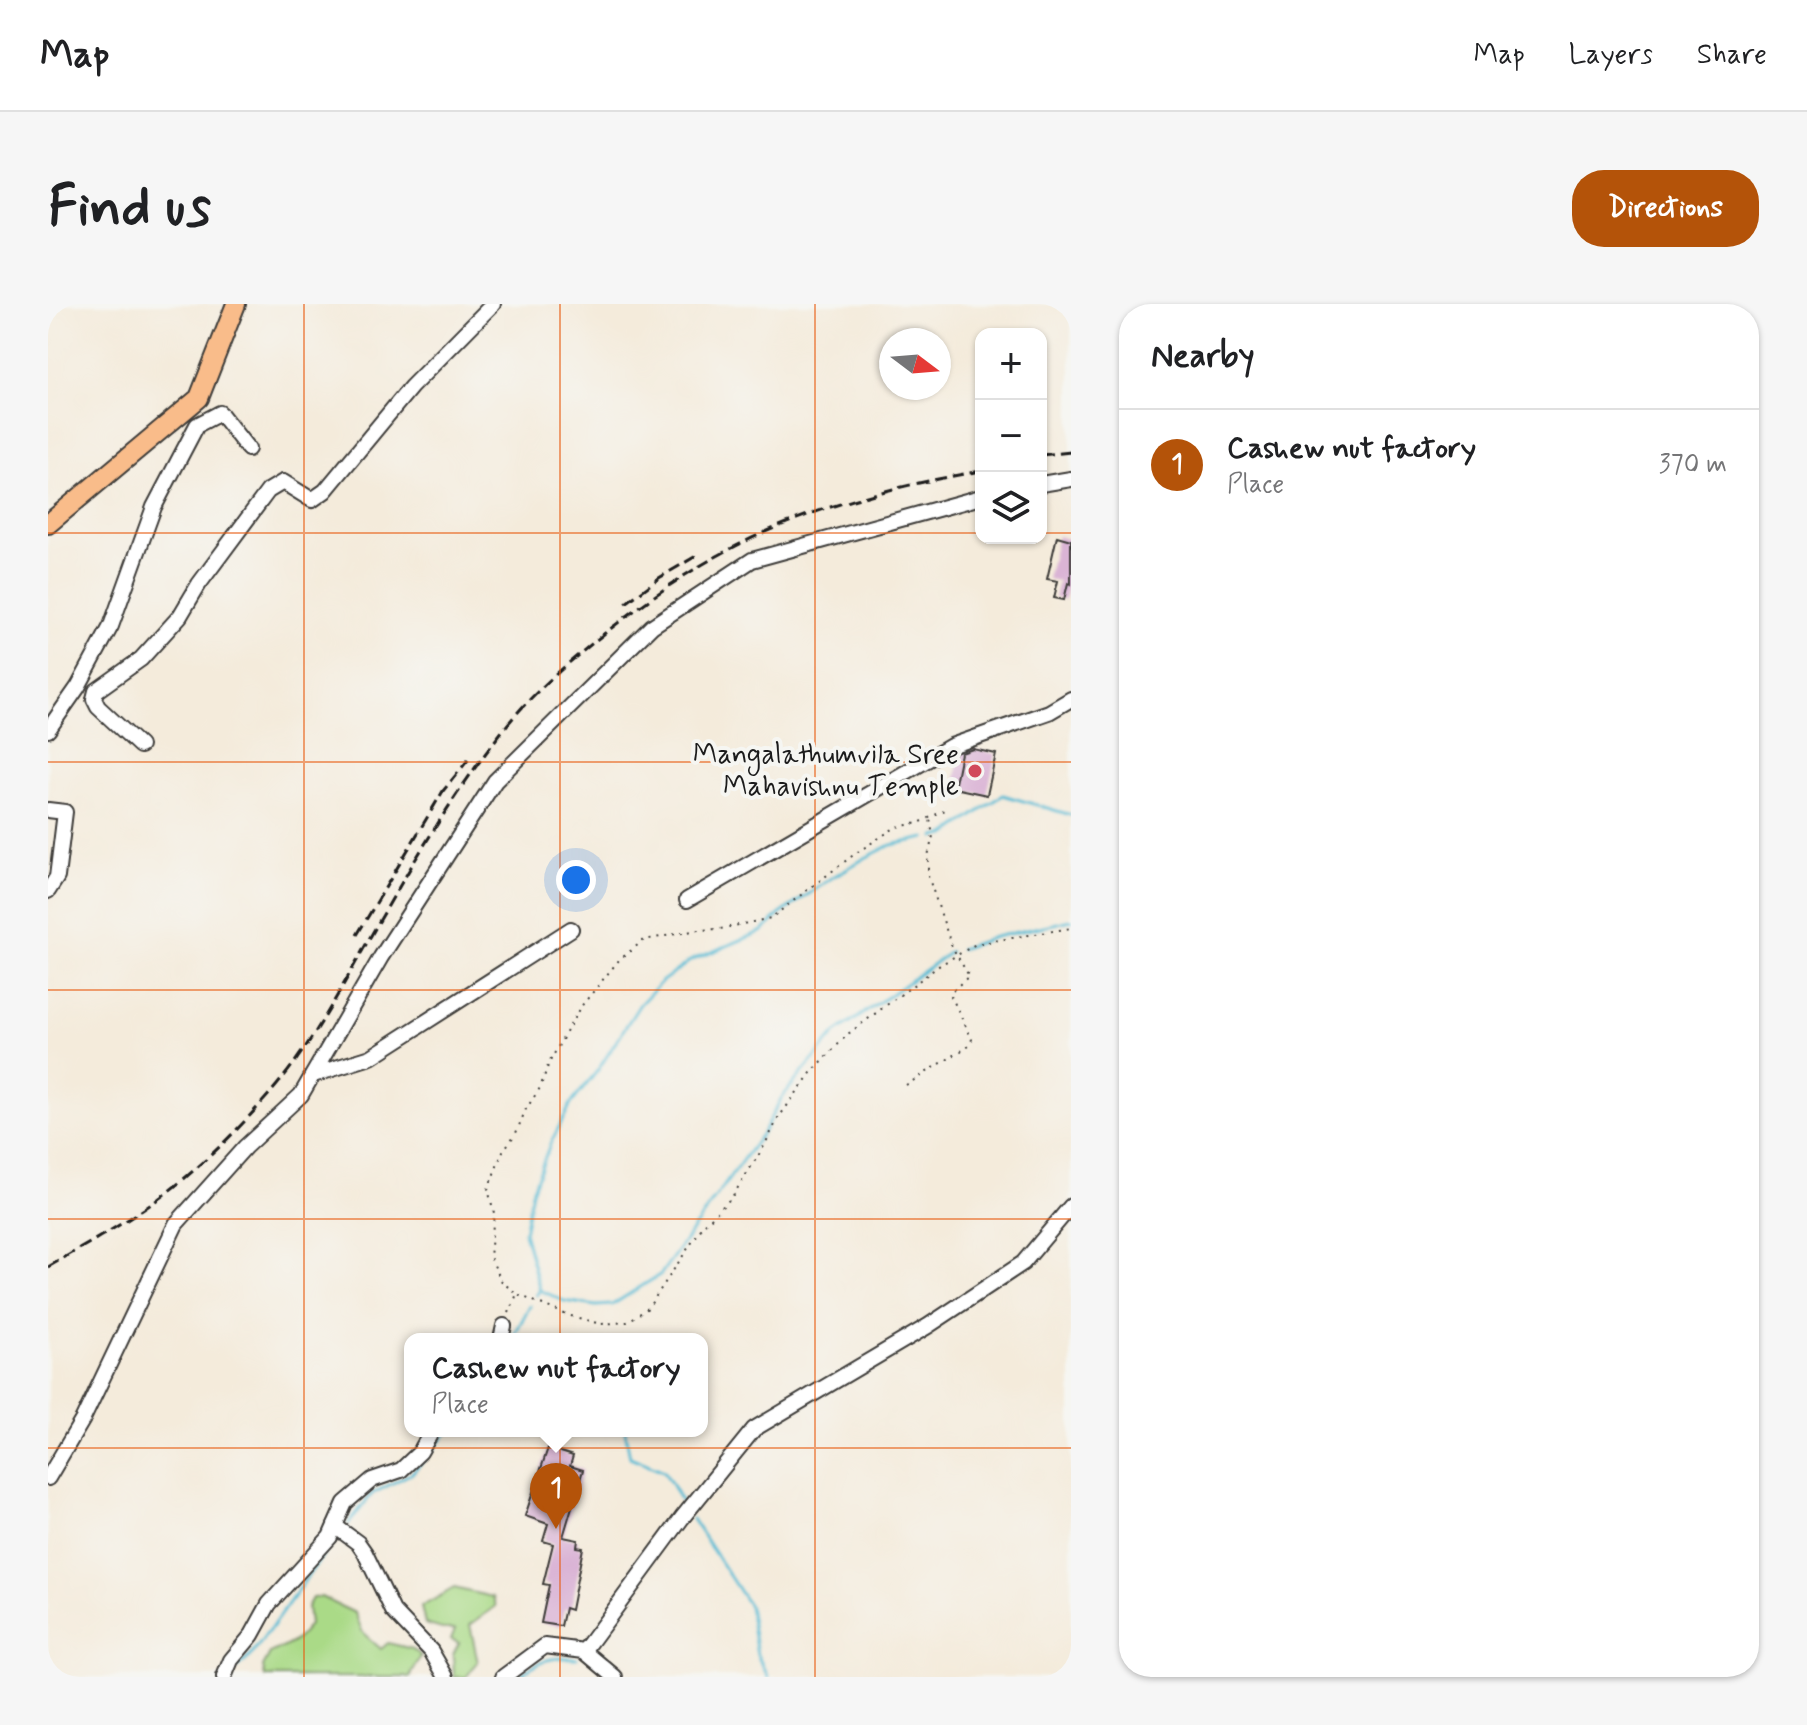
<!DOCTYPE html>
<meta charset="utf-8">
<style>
:root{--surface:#fff;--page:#f6f6f6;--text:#202124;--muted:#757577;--line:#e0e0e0;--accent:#b45309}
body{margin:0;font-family:Mynerve,sans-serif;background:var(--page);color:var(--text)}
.controls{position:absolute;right:24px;top:24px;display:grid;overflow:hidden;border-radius:16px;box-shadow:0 2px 6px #0004}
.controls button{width:72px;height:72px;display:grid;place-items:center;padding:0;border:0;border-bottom:2px solid var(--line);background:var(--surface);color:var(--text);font:40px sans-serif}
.compass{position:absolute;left:831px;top:24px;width:72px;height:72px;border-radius:50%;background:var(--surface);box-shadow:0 2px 6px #0004;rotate:106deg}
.you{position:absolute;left:528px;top:576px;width:28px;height:28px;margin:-20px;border:6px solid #fff;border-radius:50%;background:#1a73e8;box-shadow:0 0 0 12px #1a73e833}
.badge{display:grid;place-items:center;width:52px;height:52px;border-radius:50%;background:var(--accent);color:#fff;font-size:26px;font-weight:700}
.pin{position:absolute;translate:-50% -66px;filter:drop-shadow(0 2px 4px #0008)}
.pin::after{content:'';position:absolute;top:42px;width:28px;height:24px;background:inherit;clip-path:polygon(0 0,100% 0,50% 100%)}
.popup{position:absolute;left:356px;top:1029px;width:304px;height:104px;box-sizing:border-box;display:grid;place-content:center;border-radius:16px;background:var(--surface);filter:drop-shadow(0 2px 6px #0005);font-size:26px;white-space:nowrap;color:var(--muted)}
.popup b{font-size:30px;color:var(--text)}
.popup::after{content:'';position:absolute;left:50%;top:100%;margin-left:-16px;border:16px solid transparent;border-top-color:var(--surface)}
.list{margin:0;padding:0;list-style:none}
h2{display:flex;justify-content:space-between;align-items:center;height:104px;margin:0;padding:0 32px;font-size:34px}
h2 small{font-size:26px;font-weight:400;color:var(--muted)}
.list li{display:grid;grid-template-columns:52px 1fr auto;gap:24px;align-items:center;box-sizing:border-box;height:112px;padding:0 32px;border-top:2px solid var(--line)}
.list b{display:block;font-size:30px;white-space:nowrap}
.list p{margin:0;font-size:26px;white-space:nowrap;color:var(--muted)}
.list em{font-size:26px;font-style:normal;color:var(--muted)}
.icon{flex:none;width:44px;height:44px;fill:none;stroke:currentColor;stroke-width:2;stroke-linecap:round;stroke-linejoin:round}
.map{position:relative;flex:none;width:1023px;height:1373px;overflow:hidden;border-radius:32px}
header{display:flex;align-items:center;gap:48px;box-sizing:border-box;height:112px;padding:0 40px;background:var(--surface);border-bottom:2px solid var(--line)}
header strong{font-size:38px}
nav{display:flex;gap:44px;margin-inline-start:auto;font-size:28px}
.intro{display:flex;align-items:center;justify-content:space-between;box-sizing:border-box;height:192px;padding:0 48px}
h1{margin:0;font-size:56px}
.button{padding:20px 36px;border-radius:32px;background:var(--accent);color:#fff;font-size:28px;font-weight:700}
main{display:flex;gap:48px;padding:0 48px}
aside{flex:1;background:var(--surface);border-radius:32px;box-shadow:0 2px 6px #0004}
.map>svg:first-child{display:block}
</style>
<header>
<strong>Map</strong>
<nav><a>Map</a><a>Layers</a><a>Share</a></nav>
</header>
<div class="intro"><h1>Find us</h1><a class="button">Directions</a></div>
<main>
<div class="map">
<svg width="1023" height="1373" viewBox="0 0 1023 1373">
<rect width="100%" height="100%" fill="#f6f6f2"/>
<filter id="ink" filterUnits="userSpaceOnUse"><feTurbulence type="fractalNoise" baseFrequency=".0125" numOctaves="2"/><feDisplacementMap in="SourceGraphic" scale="16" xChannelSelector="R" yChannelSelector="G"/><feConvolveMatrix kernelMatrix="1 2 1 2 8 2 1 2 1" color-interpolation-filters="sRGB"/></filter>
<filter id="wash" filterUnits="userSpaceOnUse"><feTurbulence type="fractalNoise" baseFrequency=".006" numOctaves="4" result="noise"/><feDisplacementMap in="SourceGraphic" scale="32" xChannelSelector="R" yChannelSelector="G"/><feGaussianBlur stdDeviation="1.8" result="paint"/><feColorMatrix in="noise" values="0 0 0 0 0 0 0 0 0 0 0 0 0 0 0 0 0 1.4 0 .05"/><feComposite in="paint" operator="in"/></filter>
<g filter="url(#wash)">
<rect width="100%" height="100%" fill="#f4ebdb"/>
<g fill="#aada87" stroke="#637b52" stroke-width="2">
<polygon points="406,1284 445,1293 448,1302 422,1321 430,1358 418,1373 406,1373 405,1350 411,1339 403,1335 407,1325 394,1325 377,1320 373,1303"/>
<path d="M273 1293 307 1309 315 1329 333 1345 340 1339 365 1345 373 1352 362 1373H217L215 1363 222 1350C242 1340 248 1339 261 1321L259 1303 264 1294Z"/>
</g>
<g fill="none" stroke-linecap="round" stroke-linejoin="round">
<g stroke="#55bbd4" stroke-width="3">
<polyline points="887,533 898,531 955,491 1023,511"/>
<polyline points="912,645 946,633 1023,616"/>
<polyline points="492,986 476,928 484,887 502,840 523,800 550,766 592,700 613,678 642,657 715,627 731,611 785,573 817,554 843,541 878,534"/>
<polyline points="488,991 492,986 516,997 548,1002 564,1001 613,970 716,826 734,793 787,730 902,648"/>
<polyline points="464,1035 482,1002"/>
<polyline points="577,1127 582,1153 616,1167 634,1199"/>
<polyline points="644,1215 701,1302 709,1351 721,1373"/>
<polyline points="301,1219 324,1190 364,1169 401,1127"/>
<polyline points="185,1367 203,1352 275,1251"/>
<path d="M471 1373C490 1355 504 1353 529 1354"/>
</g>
</g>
<g id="blocks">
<g fill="#dab4d5">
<polygon points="1009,232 1023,236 1023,280 1020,279 1016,296 1006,294 1010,277 999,275"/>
<polygon points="925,445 948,450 939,491 906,484 913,449"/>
<polygon points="500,1144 525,1152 522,1162 535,1166 515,1233 530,1236 529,1243 535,1244 523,1306 517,1304 513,1322 493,1319 501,1281 495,1280 505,1240 495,1237 500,1220 477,1212"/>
</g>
</g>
</g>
<g filter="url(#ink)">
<use href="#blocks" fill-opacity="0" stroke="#3c3b39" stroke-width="2"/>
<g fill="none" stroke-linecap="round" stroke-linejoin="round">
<defs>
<g id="minor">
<polyline points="993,180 1023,175"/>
<polyline points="0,426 30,383 63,322 106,203 149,121 172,109 200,145"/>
<polyline points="92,442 50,403 46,395 48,387 93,355 132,312 151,280 220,187 235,178 264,196 277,187 363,83 445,0"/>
<polyline points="0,506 17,508 9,573 0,587"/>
<polyline points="639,596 903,442 1001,408 1023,395"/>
<polyline points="265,771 323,753 523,625"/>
<polyline points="453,1035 456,1022"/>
<polyline points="0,1174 35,1115 128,920 197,843 253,791 333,653 447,477 604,322 704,256 933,193"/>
<polyline points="287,1222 310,1239 317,1249 345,1307 383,1347 398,1373"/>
<polyline points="536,1347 567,1373"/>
<polyline points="176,1373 183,1356 204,1331 221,1300 282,1233 297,1199 324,1176 353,1166 372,1148 384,1127"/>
<polyline points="455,1373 497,1342 536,1347 634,1214 706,1125 880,1022 975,959 1023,902"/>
</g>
<polyline id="major" points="0,220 151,94 188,0"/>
</defs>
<use href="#minor" stroke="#3c3b39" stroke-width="18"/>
<use href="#major" stroke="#3c3b39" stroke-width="22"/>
<g stroke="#3c3b39" stroke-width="2" stroke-dasharray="2 6" stroke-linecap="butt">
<polyline points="858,781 921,742 924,735 903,692 905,686 921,672 904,643 880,572 880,552 885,532 882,515"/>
<polyline points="471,991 519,1011 553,1020 579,1018 600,1004 655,922 684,893 715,844 731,813 763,769 800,730 892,661 928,640 1023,624"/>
<polyline points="461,1009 469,990 454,978 442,953 446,909 440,885 455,847 468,829 478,805 492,784 501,759 531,705 571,656 596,636 650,626 672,625 723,614 808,549 848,523 871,519 899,505"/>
</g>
<use href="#minor" stroke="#fff" stroke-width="14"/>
<use href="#major" stroke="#f9bc8a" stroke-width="18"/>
<g stroke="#1c1c1c" stroke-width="3" stroke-dasharray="12 6" stroke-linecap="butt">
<polyline points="993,151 1023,148"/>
<polyline points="578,299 611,274 648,252"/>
<polyline points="309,631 395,487 420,456"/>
<path d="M0 963C31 945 63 927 93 907 143 874 190 827 229 781 265 738 293 685 321 635 362 563 404 492 455 426 484 389 520 359 557 329 593 301 632 272 673 250 753 206 844 182 933 167"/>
</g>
</g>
</g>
<path fill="none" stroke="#e8590c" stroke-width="2" stroke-opacity="0.55" d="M256 0V1373M512 0V1373M767 0V1373M0 229H933M993 229H1023M0 458H1023M0 686H1023M0 915H1023M0 1144H1023"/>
<circle fill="#d1495b" stroke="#f6f6f2" stroke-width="3" cx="927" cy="467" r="8"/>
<g text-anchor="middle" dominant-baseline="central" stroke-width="8" stroke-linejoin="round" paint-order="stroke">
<g font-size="28" fill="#1c1c1c" stroke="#f6f6f2" text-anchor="end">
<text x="911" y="451">Mangalathumvila Sree<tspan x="911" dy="32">Mahavishnu Temple</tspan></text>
</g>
</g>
</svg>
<div class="controls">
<button>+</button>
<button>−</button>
<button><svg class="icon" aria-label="layers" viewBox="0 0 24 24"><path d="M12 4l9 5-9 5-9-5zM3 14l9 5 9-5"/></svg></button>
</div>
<svg class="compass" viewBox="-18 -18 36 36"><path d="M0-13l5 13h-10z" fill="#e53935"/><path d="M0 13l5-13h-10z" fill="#757577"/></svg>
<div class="you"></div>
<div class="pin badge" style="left:508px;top:1225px">1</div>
<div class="popup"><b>Cashew nut factory</b>Place</div>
</div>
<aside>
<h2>Nearby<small></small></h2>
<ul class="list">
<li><span class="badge">1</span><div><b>Cashew nut factory</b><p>Place</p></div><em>370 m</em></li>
</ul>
</aside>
</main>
